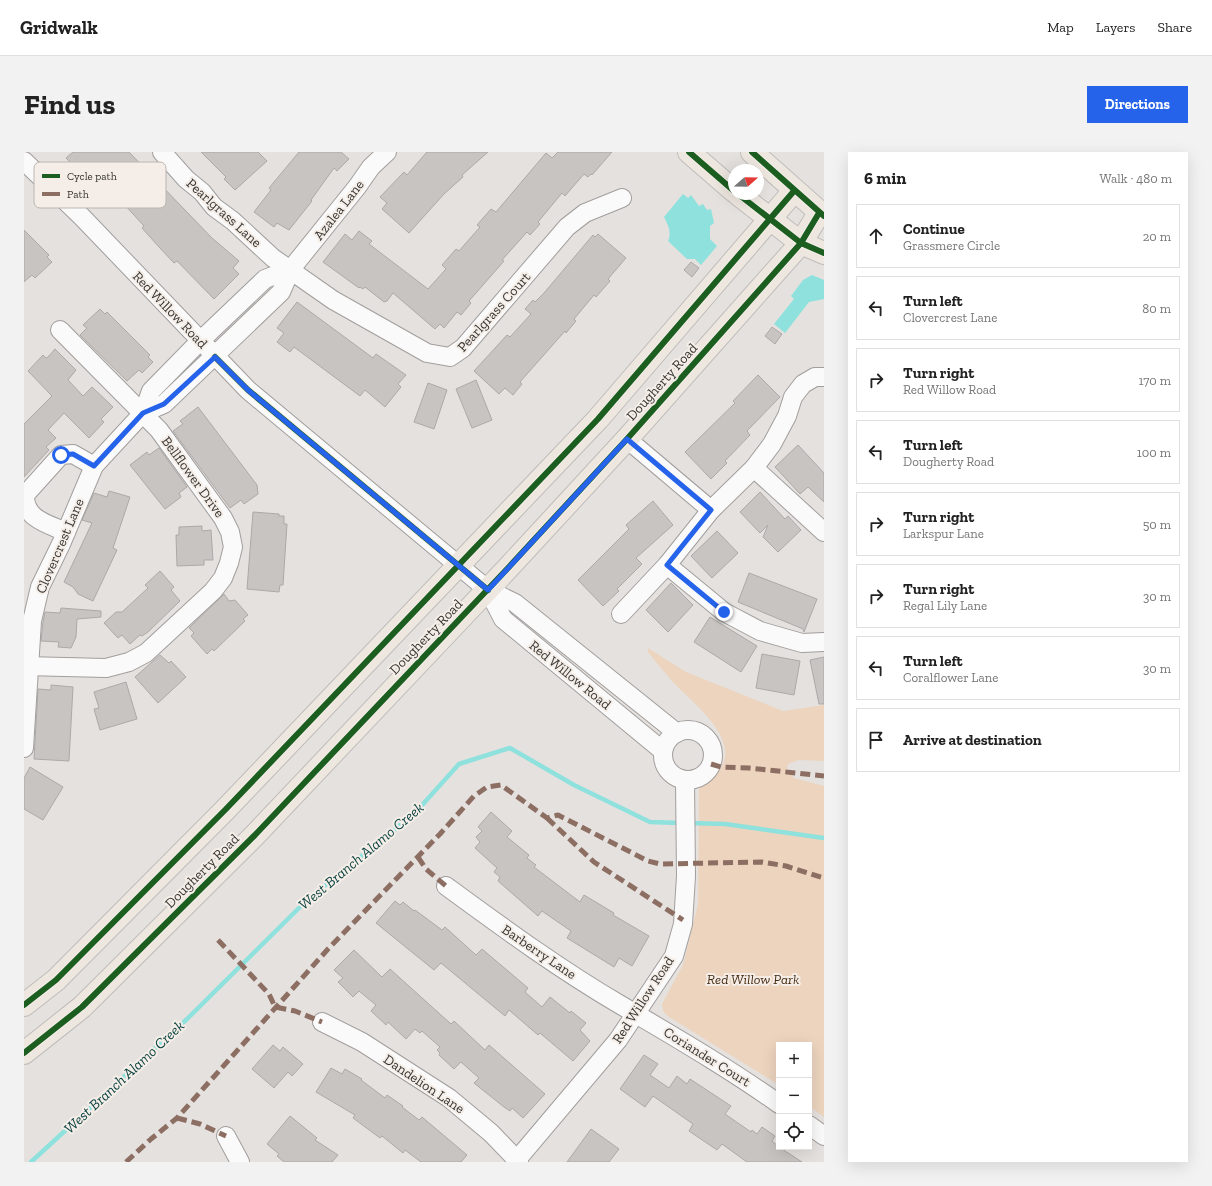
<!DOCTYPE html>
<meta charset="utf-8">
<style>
:root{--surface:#fff;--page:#f2f2f2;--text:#222;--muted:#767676;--line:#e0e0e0;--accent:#2563eb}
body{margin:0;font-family:"Zilla Slab",serif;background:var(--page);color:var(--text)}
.controls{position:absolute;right:12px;bottom:12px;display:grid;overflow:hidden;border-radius:0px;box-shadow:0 4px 16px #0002}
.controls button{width:36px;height:36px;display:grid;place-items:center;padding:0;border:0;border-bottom:1px solid var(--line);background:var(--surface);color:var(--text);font:20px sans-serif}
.compass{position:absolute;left:704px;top:12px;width:36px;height:36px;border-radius:50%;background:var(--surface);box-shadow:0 4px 16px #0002;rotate:70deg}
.stop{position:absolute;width:12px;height:12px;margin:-9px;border:3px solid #2563eb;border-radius:50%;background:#fff}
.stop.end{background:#2563eb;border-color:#fff;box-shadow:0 1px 4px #0008}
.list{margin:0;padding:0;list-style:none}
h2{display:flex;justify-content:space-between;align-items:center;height:52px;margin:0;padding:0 16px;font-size:17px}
h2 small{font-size:13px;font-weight:400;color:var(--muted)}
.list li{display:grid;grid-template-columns:26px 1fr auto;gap:12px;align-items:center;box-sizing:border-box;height:64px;margin:0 8px 8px;padding:0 8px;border:1px solid var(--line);border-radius:0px}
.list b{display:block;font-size:15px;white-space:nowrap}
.list p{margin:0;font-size:13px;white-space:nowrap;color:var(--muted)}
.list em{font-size:13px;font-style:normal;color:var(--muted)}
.icon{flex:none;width:22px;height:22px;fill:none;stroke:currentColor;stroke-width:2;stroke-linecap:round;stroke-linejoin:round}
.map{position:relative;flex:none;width:800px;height:1010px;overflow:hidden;border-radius:0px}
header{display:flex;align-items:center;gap:24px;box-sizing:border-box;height:56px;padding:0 20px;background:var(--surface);border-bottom:1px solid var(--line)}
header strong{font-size:19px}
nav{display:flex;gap:22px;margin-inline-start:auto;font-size:14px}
.intro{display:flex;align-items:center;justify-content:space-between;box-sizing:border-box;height:96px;padding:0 24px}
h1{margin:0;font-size:28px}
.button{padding:10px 18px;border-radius:0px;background:var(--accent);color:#fff;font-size:14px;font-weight:700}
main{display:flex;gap:24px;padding:0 24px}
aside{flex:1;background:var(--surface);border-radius:0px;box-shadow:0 4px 16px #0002}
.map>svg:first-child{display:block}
</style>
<header>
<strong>Gridwalk</strong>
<nav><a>Map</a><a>Layers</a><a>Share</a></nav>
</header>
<div class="intro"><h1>Find us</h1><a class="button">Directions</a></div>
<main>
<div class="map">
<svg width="800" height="1010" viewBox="0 0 800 1010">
<rect width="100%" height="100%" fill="#e5e1de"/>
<path fill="#ecd4be" d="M624 496 662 520 759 559 800 553V609L775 608 764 612 763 617 770 626 800 634V965L785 954V893H755V933L645 865 639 859 638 852 659 813 674 752 675 637C683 626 692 628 699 612 712 582 666 549 649 530 641 521 632 510 624 500Z"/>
<g fill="#8ee1dd">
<path d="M659 42 664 46 667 43 675 54 679 52 683 58 687 57 690 71 686 74V87L693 94 677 113 671 107H663L644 89C648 80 644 73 640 65Z"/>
<polygon points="788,123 800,128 800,147 785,150 761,181 750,172 770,147 767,144 779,128"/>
</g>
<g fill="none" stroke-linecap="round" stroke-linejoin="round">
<g stroke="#8ee1dd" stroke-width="4.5">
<polyline points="665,671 701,672 800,686"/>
<polyline points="7,1010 163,867 281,750 391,661 435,612 486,596 550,633 626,670 657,671"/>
</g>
</g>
<g fill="#c7c4c1" stroke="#aca9a8">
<polygon points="49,0 105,0 188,86 215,109 209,116 215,122 190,147 153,109 150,111 135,95 118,76 120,74 99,51 94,55 58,14 54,18 42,6"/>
<polygon points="177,0 234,0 243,9 211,38 200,27 202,25"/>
<polygon points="275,0 317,0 325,7 313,19 310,16 287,48 288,49 265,78 253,71 250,75 230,60 247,38 245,36"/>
<polygon points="403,0 464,0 438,23 439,25 420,42 385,81 358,57 363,51 356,45 380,20 383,23"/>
<polygon points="534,0 588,0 568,23 567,22 564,25 560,22 541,44 538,41 514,70 516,72 506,83 503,80 478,108 480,109 445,149 447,151 437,163 433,160 420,176 416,172 411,177 369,141 363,149 360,150 341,135 339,137 336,135 335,136 299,110 321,82 328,88 335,79 348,89 345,92 404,137 422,117 418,113 432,97 435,99 456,75 453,73 467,57 472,60 522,1 528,6"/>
<polygon points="0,78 25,103 23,105 28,110 11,126 8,123 0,130"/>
<polygon points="574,82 602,106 584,127 586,129 572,145 570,143 550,167 552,169 542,181 541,179 496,230 498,232 489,243 481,236 475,242 450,219 483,183 486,185 507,162 501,157 509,148 511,150 520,141 569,83 571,85"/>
<polygon points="667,110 675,116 668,125 660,118"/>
<polygon points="273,150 349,206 352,202 382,223 374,232 377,235 361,255 341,238 336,244 270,195 266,200 253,190 260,181 253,176"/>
<polygon points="76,157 81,162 83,160 126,203 124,205 129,210 118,221 115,218 103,229 56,183 63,176 59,173"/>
<polygon points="748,175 758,182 751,192 741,184"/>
<polygon points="31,197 52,218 44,228 59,244 68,235 89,255 77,267 80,270 65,286 40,261 24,278 32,286 22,295 25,298 0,325 0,272 28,244 4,219 19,203 22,206 24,205"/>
<polygon points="734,223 756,245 723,279 726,283 701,309 703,311 687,327 661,300 711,251 709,249"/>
<polygon points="452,228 468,268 448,276 432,237"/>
<polygon points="404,231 423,238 410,277 390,270"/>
<polygon points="174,255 233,333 234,342 220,352 217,348 206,356 149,279 159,272 156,269"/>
<polygon points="774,293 800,321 800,350 784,335 776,342 751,315"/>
<polygon points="135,296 163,335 155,341 157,345 141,357 106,313 123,300 125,303"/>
<polygon points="85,339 106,345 89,396 93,398 69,449 54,442 49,435 40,430 68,371 58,368 70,341 83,345"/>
<polygon points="736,340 761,367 764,364 777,378 754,400 739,385 744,373 736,381 716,360"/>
<polygon points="629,349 649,373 612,406 618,412 593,437 595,439 579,454 554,428 605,377 602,373"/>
<polygon points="229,360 255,362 255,364 260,364 260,372 263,372 259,433 256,433 255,440 223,437"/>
<polygon points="178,374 178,379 187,378 189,408 180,408 180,413 153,414 152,383 155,383 155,375"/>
<polygon points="693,379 714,401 688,426 667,404"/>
<polygon points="136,419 150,435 147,438 156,449 124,480 118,484 116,483 106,492 98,483 94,486 80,471 92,460 98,460 124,436 121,433"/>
<polygon points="725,421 793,447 780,480 779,477 714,450"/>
<polygon points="647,431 669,453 644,480 622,458"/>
<polygon points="200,442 205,449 211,448 224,463 219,467 221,469 190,499 188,497 183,502 167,484 170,481 165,476"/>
<polygon points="37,456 77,459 77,465 53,467 52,485 47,496 34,495 35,490 17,489 19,470 21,460 36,461"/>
<polygon points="686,465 733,494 717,520 670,490"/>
<polygon points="738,502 776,509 770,543 732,536"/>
<polygon points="136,503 145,511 147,509 162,525 134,551 111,525"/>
<polygon points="800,505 800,552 795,552 786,508"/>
<polygon points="102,530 113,567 76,578 70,557 75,556 70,540"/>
<polygon points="27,533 49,535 45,609 10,607 14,537 27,538"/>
<polygon points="6,615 39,635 19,668 0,657 0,626"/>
<polygon points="467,660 488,679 483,685 505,703 503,706 512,713 510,715 556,750 560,743 590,761 589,763 625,784 608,814 595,806 590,815 543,786 547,779 518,759 514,764 474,729 476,725 470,720 473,716 451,696 456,690 452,685 458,679 454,675"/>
<polygon points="371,749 376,753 379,750 390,759 391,758 418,778 421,775 452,803 458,797 504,836 501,840 518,855 526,845 546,861 547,859 562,871 556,878 566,889 549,909 516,881 514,883 485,858 481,864 417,811 410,818 352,771"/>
<polygon points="330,798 358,825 366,817 427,872 430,869 461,898 465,893 521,942 499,966 488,956 486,959 480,955 450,931 455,926 437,910 430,917 415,903 416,901 413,898 416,895 398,879 396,881 391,877 382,887 364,870 362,873 347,859 352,853 335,839 329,845 314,830 319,826 310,818"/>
<polygon points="249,893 256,899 259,895 279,912 268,924 264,920 250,936 228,917"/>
<polygon points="620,903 634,912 626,923 645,936 653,924 663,932 666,927 707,954 701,962 727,980 728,978 733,982 738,975 751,984 748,989 755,995 778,1010 723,1010 698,992 693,998 665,979 669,972 629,944 621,955 596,937"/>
<polygon points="307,916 318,922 321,917 338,927 337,928 361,946 363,943 379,954 378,955 395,968 398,965 443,1003 437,1010 397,1010 381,998 379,1001 358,984 356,986 329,966 331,963 292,940"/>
<polygon points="266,964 293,986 291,988 314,1003 308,1010 260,1010 253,1004 255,1002 243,992"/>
<polygon points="567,977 595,997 585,1010 543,1010"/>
</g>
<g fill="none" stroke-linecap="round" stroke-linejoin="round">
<defs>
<g id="minor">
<polyline points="138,0 162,27 178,40 190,55 209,69 249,106 309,148 403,201 426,205 439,196 543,75 561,61 598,46"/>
<polyline points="0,9 58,65 224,238 464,438 491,451 653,581"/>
<polyline points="119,261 127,239 176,189 241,127 267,117"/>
<polyline points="603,287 687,358"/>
<polyline points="730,316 800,380"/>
<path d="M42 380C24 372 0 367 1 343L37 303 49 302 70 314"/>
<polyline points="643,413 700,460 736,479 778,491 800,490"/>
<polyline points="464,438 479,467 639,599"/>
<polyline points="597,462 643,413 687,358 730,316 748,292 763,264 769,245 779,232 791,225 800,225"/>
<polyline points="0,514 82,516 105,510 122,501 189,439 199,426 205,411 209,395 206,380 199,366 135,278 36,178"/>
<circle cx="664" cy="603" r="25"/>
<polyline points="0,596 8,469 16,435 37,392 70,314 119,261 140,252 257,140 267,117 333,35 347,15 363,0"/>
<path d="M422 734C478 775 535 817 595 852 649 884 703 915 755 952"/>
<polyline points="298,870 338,890 425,946 467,981 495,1010"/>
<polyline points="785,973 800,984"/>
<polyline points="202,984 216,1010"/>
<polyline points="491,1010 594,888 650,804 659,772 662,724 661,628"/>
</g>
<g id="major">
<polyline points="665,0 710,39"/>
<polyline points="728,0 800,64"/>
<polyline points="714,42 777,91 800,101"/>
<polyline points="0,853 32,828 202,657 574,267 770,39"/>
<polyline points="0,901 58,855 231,683 484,416 603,287 777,91 795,61"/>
</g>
</defs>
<use href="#minor" stroke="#a19e9d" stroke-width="20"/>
<use href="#major" stroke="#bebdbb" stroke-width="24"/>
<use href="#minor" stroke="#fbfafa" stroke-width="18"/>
<use href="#major" stroke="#eee7e0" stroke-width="22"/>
<g stroke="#8d6e63" stroke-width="5" stroke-dasharray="10 5" stroke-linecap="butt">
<polyline points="687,612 697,615 725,616 800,624"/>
<polyline points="523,666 570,710 659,768"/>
<polyline points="394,705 402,717 422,734"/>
<polyline points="194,788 245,842 251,855 271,859 298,870"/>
<polyline points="153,966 176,972 202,984"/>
<polyline points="102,1010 127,987 153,966 304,797 416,682 450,644 463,635 477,633 523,666 534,663 624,709 636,712 738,710 762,714 800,726"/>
</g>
<defs>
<g id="cycleway">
<polyline points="665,0 710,39"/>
<polyline points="728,0 800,64"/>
<polyline points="714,42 777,91 800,101"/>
<polyline points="191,205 224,238 464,438"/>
<polyline points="0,853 32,828 202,657 574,267 770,39"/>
<polyline points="0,901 58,855 231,683 484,416 603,287 777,91 795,61"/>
</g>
</defs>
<use href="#cycleway" stroke="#f5eee8" stroke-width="8"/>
<use href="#cycleway" stroke="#1b5e20" stroke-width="6"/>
</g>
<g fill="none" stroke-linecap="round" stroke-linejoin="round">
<polyline stroke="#2563eb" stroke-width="5" points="37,303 49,302 70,314 119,261 140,252 191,205 224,238 464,438 603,287 687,358 643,413 700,460"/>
</g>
<g text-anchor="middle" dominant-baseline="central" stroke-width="4" stroke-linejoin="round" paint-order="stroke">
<g font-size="14" fill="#373532" stroke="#f5eee8">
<text transform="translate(315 58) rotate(-52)">Azalea Lane</text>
<text transform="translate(200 61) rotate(42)">Pearlgrass Lane</text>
<text transform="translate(146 158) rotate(46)">Red Willow Road</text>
<text transform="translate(470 160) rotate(-48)">Pearlgrass Court</text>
<text transform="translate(638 230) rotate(-48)">Dougherty Road</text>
<text transform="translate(169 325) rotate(54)">Bellflower Drive</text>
<text transform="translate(36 394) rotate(-67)">Clovercrest Lane</text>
<text transform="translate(402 485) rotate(-46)">Dougherty Road</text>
<text transform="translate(546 523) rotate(39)">Red Willow Road</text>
<text transform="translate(178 719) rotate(-45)">Dougherty Road</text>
<text transform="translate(515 800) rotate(34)">Barberry Lane</text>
<text transform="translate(619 848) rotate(-57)">Red Willow Road</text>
<text transform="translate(683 905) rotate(32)">Coriander Court</text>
<text transform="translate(400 932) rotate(34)">Dandelion Lane</text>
</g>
<g font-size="14" font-style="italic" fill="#462b11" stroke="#f5eee8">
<text x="729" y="827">Red Willow Park</text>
</g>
<g font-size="15" font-style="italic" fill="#033e3c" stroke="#f5eee8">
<text transform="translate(337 704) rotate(-40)">West Branch Alamo Creek</text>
<text transform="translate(100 925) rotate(-43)">West Branch Alamo Creek</text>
</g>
</g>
<rect x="10" y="10" width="132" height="46" rx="6" fill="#f5eee8" stroke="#bcb6b1" stroke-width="1"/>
<rect x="18" y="22" width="18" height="4" fill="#1b5e20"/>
<rect x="18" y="40" width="18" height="4" fill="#8d6e63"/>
<g font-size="11" fill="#373532">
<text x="43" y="28">Cycle path</text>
<text x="43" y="46">Path</text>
</g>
</svg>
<div class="controls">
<button>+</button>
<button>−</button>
<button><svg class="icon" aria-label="locate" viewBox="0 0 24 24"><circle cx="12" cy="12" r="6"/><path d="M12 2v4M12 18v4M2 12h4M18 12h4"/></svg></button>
</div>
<svg class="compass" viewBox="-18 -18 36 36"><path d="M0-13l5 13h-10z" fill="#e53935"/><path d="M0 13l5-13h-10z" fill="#767676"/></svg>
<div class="stop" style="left:37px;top:303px"></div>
<div class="stop end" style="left:700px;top:460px"></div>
</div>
<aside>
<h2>6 min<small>Walk · 480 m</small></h2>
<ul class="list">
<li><svg class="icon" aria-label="ahead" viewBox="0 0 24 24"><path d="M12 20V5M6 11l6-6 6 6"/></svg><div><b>Continue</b><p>Grassmere Circle</p></div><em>20 m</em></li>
<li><svg class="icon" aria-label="left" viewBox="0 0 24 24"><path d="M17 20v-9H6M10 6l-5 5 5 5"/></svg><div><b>Turn left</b><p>Clovercrest Lane</p></div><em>80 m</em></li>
<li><svg class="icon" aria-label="right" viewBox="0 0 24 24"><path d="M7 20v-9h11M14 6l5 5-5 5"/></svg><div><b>Turn right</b><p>Red Willow Road</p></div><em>170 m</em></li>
<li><svg class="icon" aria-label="left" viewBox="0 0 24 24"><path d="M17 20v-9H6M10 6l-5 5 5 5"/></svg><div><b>Turn left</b><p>Dougherty Road</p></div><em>100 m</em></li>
<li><svg class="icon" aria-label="right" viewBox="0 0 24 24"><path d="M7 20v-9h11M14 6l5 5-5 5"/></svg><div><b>Turn right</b><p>Larkspur Lane</p></div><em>50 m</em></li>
<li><svg class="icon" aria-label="right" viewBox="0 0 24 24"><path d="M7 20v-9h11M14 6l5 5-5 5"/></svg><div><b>Turn right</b><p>Regal Lily Lane</p></div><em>30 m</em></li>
<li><svg class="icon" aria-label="left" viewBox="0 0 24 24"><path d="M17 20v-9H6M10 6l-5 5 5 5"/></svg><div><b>Turn left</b><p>Coralflower Lane</p></div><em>30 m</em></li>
<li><svg class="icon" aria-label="arrive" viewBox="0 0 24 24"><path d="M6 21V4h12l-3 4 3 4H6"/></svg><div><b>Arrive at destination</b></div></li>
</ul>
</aside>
</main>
